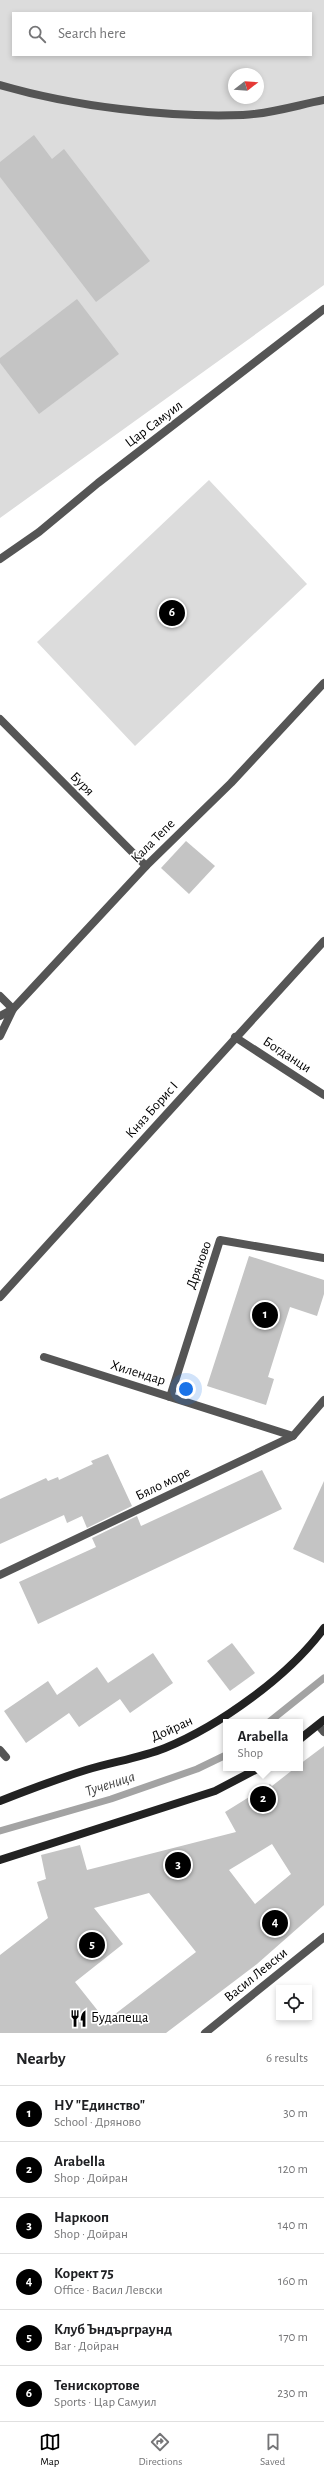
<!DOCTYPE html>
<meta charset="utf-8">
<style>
:root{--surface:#fff;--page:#f2f2f2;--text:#202124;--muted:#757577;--line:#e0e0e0;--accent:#000}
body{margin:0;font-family:"Alegreya Sans",sans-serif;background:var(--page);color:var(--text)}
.controls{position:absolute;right:12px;bottom:12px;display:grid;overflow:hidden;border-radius:0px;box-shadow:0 2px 6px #0003}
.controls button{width:36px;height:36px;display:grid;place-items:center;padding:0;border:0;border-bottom:1px solid var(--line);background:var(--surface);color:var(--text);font:20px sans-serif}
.compass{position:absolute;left:228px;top:68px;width:36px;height:36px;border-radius:50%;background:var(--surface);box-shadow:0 2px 6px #0003;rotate:73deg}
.you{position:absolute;left:186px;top:1389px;width:14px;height:14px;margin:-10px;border:3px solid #fff;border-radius:50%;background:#1a73e8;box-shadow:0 0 0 6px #1a73e833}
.badge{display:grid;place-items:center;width:26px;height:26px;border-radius:50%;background:var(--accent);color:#fff;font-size:13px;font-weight:700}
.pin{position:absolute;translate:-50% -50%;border:2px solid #fff;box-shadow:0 1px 4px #0006}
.popup{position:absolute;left:223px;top:1719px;width:80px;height:52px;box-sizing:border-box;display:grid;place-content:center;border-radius:0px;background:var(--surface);filter:drop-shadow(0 1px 3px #0005);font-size:13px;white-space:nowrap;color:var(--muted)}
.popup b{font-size:15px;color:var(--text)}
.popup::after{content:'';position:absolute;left:50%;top:100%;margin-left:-8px;border:8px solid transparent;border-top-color:var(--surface)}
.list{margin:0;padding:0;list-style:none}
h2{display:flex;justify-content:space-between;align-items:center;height:52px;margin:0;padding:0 16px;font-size:17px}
h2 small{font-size:13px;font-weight:400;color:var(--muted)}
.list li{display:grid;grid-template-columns:26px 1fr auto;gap:12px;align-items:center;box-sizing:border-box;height:56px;padding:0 16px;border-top:1px solid var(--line)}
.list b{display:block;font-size:15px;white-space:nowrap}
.list p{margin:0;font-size:13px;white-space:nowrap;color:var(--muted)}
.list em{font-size:13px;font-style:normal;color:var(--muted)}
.icon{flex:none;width:22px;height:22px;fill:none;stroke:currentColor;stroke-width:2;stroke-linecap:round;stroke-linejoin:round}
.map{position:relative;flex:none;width:324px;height:2033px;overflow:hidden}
.search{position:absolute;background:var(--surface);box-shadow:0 2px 6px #0003;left:12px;right:12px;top:12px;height:44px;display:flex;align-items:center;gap:10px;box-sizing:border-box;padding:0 14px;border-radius:0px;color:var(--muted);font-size:15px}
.sheet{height:388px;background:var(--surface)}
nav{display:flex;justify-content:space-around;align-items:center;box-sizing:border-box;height:56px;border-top:1px solid var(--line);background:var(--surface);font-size:11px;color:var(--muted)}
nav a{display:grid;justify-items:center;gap:2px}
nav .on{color:var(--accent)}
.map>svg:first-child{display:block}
</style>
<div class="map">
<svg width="324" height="2033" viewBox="0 0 324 2033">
<rect width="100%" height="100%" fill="#fff"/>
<g fill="#dcdcdc" fill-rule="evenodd">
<path d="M0 0H324V285L0 518ZM13 13H311V55H13ZM234 74H258V98H234Z"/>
<polygon points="209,480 307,584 135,746 37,642"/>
</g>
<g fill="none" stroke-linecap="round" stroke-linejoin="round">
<g stroke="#a3a3a3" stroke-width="7">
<polyline points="269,1722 324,1678"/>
<polyline points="0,1831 111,1799 197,1769 226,1755"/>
</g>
</g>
<g fill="#c4c4c4" fill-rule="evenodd">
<polygon points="34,135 52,159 64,149 150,261 96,302 0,177 0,162"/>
<polygon points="77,299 119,354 39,414 0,363 0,358"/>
<polygon points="186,841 215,866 189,894 161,868"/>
<polygon points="249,1256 324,1280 324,1294 317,1316 290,1307 268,1377 274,1379 266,1405 207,1386"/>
<polygon points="108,1454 132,1506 87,1528 82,1516 67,1523 64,1515 0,1544 0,1499 46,1478 48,1481 58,1477 59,1480 93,1464 91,1461"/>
<polygon points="262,1470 282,1509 38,1624 19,1582 96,1547 92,1538 137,1516 141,1526"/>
<polygon points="324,1481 324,1563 293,1549"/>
<polygon points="232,1643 255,1673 230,1691 207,1661"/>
<polygon points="153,1653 173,1683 130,1713 120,1699 79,1727 69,1713 26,1743 4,1711 48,1681 57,1695 97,1667 108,1683"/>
<path d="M324 1746V1905L257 1964 166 2033H0V1955L48 1918 37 1882 46 1879 41 1855 80 1845 87 1870 236 1832 225 1812 270 1784 272 1786 295 1768H300V1764ZM272 1844 291 1874 255 1904 229 1870ZM149 1893 196 1952 106 2021 75 1982 123 1944 94 1908Z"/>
</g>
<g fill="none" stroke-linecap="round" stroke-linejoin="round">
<path stroke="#555" stroke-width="8" d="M0 85C72 106 168 118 243 115 270 114 298 105 324 100"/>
<g stroke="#555" stroke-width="8">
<polyline points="319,1726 324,1732"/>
<polyline points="205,2033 324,1937"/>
</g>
<g stroke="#555" stroke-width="8">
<polyline points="0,719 146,866"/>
<polyline points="0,996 13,1009 0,1036"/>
<polyline points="0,1016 13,1009 146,866 231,783 324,683"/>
<polyline points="235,1037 324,1095"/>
<polyline points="0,1297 324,941"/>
<polyline points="44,1357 293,1436"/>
<polyline points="170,1397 220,1240 324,1258"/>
<polyline points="0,1575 293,1436 324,1400"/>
<polyline points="0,1750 6,1757"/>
</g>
<polyline stroke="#555" stroke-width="8" points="0,559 39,532 98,483 324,309"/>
<g stroke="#222" stroke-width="8">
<polyline points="300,1739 324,1720"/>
<path d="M0 1801C28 1790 57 1779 86 1770 112 1762 140 1758 165 1748 219 1726 289 1676 324 1628"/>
<polyline points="0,1860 215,1791 259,1768"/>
</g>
</g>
<defs>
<symbol id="restaurant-bare" viewBox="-9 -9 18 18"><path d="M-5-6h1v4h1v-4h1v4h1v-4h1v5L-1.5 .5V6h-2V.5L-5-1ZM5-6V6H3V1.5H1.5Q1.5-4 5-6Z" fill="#000" stroke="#fff" stroke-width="2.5" paint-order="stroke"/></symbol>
</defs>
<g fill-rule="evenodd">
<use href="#restaurant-bare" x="66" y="2006" width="25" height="25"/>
</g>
<g text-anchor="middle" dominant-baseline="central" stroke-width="3.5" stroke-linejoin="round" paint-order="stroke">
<g font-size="14" fill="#000" stroke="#fff">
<text transform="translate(154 424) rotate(-37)">Цар Самуил</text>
<text transform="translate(82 784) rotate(45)">Буря</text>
<text transform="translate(153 841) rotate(-45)">Кала Тепе</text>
<text transform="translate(287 1055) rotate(33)">Богданци</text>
<text transform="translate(152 1110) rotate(-48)">Княз Борис I</text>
<text transform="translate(199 1265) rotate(-70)">Дряново</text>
<text transform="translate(138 1373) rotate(17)">Хилендар</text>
<text transform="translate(163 1484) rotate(-26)">Бяло море</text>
<text transform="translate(172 1729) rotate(-24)">Дойран</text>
<text transform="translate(256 1975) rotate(-39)">Васил Левски</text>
</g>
<g font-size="14" fill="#000" stroke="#fff" text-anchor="start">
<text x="91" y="2018">Будапеща</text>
</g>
<g font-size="15" font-style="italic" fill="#444" stroke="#fff">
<text transform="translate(110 1784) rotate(-18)">Тученица</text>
</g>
</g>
</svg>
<div class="controls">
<button><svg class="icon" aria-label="locate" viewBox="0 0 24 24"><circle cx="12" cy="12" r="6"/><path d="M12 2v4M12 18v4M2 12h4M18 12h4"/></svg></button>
</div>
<svg class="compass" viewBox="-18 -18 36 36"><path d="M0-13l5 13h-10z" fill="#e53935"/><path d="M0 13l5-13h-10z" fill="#757577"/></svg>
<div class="you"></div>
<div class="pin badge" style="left:265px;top:1315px">1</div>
<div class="pin badge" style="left:263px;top:1799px">2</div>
<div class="popup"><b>Arabella</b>Shop</div>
<div class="pin badge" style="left:178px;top:1865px">3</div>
<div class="pin badge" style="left:275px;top:1923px">4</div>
<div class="pin badge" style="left:92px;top:1945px">5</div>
<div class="pin badge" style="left:172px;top:613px">6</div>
<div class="search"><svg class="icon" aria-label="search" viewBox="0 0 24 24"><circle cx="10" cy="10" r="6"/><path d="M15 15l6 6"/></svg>Search here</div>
</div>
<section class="sheet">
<h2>Nearby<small>6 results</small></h2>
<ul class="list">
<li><span class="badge">1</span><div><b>НУ &quot;Единство&quot;</b><p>School · Дряново</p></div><em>30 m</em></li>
<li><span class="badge">2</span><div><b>Arabella</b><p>Shop · Дойран</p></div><em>120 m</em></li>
<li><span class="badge">3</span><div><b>Наркооп</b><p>Shop · Дойран</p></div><em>140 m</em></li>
<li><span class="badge">4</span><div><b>Корект 75</b><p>Office · Васил Левски</p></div><em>160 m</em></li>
<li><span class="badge">5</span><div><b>Клуб Ъндърграунд</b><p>Bar · Дойран</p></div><em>170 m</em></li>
<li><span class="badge">6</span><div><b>Тенискортове</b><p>Sports · Цар Самуил</p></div><em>230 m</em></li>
</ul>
</section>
<nav>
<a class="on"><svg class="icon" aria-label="map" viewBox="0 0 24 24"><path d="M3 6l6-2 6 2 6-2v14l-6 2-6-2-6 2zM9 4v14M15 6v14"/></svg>Map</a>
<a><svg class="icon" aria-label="directions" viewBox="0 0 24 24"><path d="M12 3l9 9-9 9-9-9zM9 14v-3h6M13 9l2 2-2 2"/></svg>Directions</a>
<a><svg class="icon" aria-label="saved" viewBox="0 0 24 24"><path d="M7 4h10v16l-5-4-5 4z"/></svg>Saved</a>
</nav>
